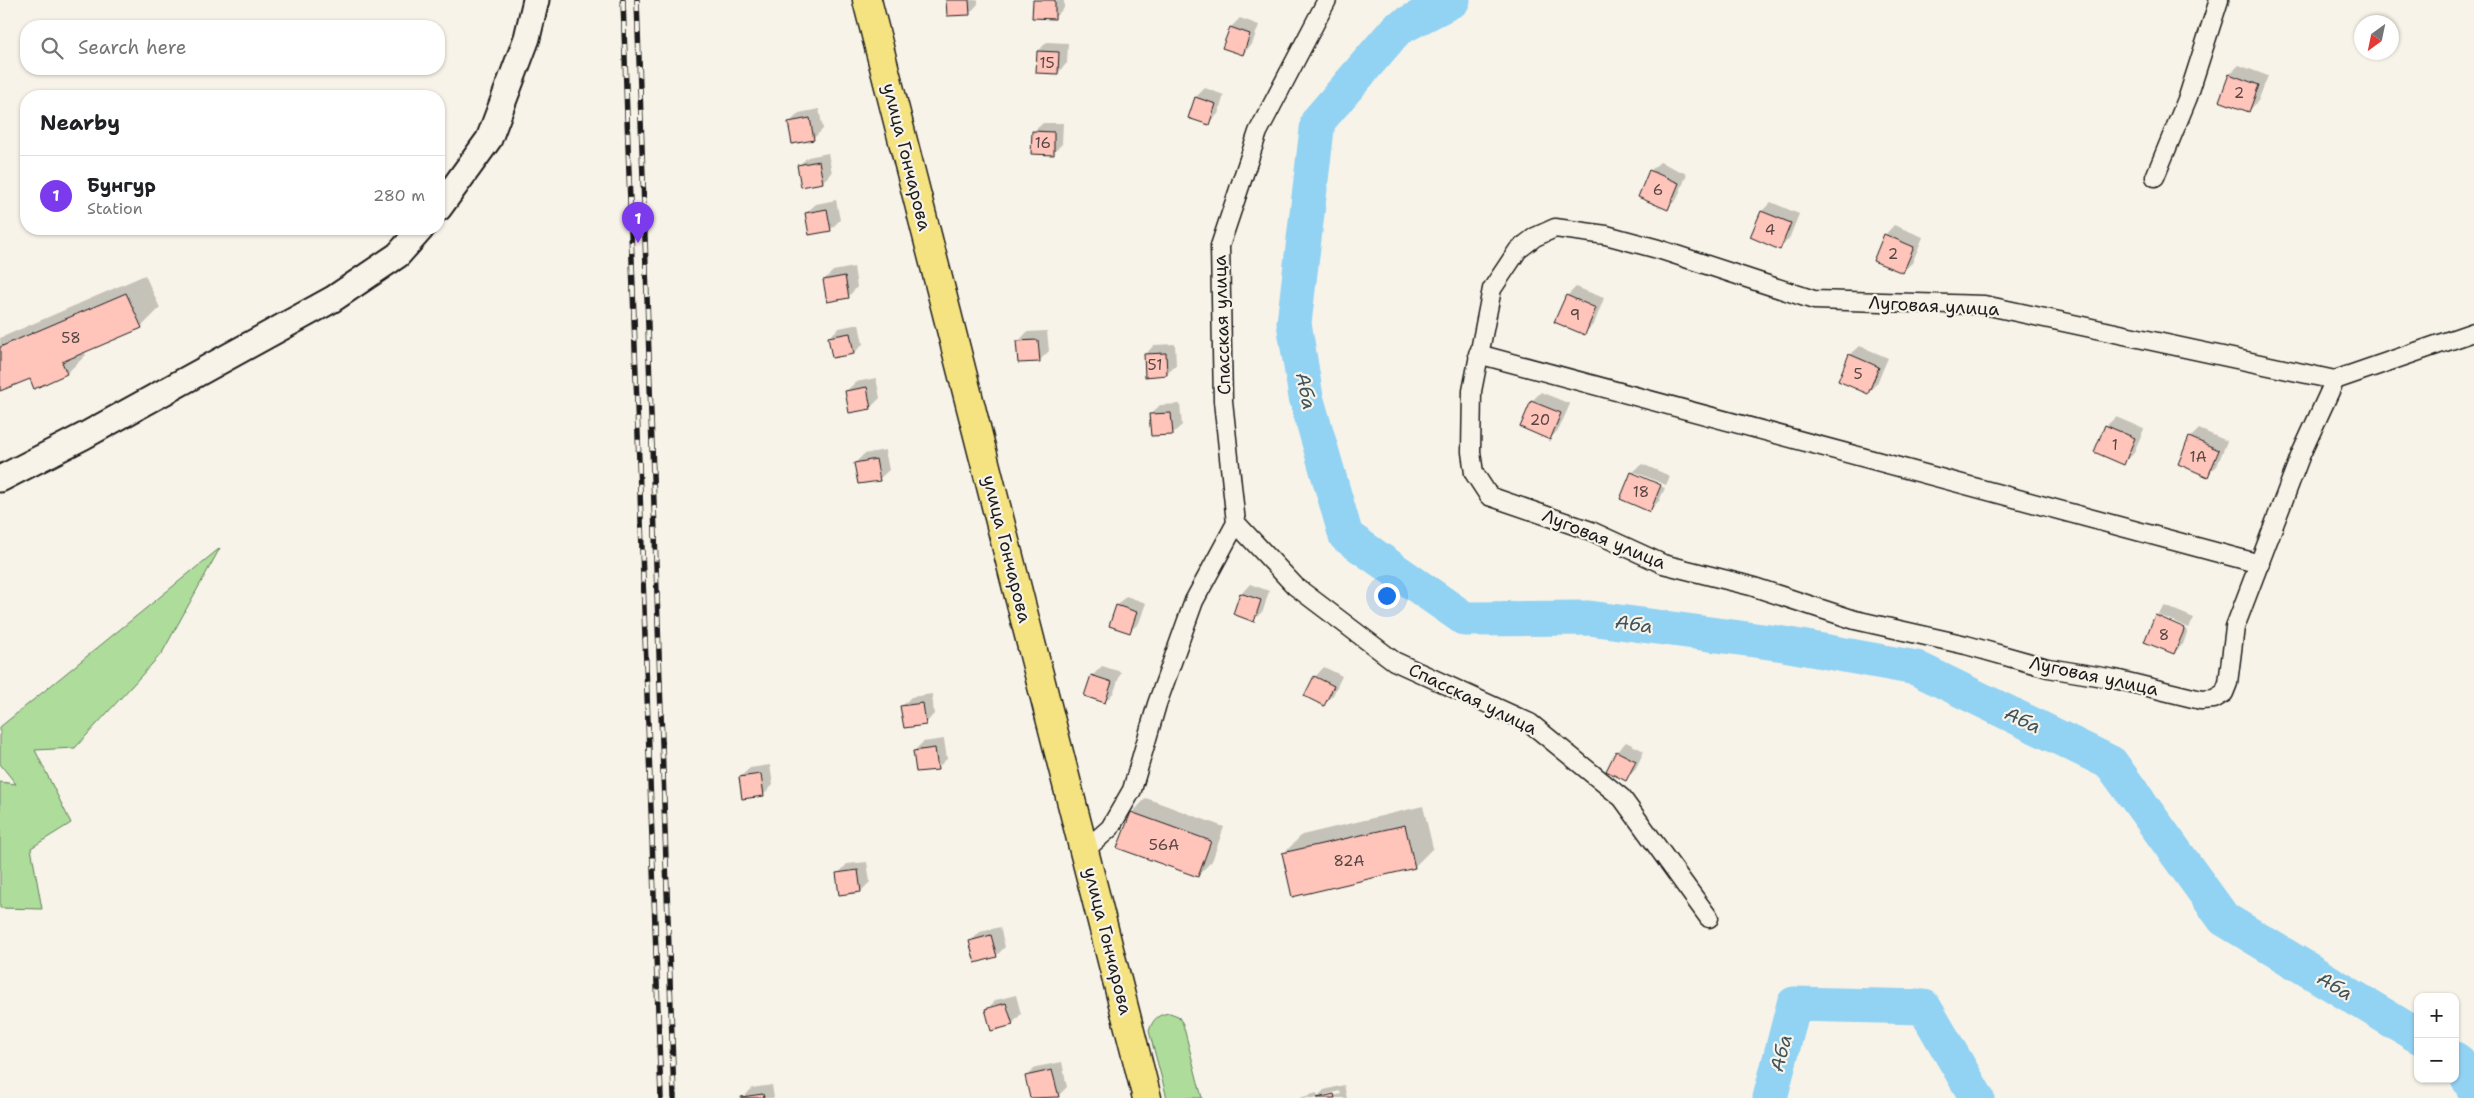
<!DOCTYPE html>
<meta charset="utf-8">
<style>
:root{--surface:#fff;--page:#f6f6f6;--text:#202124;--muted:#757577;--line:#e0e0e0;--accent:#7c3aed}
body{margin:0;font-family:"Shantell Sans",sans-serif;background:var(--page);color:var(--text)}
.controls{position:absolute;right:15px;bottom:15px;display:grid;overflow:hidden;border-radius:10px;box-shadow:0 1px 4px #0004}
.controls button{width:45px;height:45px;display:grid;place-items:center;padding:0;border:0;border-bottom:1px solid var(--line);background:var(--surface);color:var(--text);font:25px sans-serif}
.compass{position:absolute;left:2354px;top:15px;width:45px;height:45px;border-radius:50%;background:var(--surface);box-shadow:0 1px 4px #0004;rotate:213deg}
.you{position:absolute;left:1386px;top:595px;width:18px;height:18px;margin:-12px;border:4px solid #fff;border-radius:50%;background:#1a73e8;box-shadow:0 0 0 8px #1a73e833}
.badge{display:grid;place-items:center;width:32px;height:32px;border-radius:50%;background:var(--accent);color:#fff;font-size:16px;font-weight:700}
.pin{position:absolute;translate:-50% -41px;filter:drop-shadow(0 1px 2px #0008)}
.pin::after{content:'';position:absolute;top:26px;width:18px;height:15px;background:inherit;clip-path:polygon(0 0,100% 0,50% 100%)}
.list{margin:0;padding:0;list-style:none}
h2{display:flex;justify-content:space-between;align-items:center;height:65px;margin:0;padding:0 20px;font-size:21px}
h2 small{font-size:16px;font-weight:400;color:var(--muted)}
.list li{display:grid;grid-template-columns:32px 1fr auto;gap:15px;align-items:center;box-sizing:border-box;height:80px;padding:0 20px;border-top:1px solid var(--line)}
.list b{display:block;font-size:19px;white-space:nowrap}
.list p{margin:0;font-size:16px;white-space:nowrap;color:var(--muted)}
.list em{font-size:16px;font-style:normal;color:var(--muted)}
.icon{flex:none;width:28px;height:28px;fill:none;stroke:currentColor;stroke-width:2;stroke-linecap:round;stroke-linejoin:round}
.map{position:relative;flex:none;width:2474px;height:1098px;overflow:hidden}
.search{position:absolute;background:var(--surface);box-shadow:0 1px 4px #0004;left:20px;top:20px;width:425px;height:55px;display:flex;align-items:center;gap:12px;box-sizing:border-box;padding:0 18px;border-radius:20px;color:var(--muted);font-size:19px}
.panel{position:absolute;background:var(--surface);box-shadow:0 1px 4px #0004;left:20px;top:90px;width:425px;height:145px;border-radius:20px}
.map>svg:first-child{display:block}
</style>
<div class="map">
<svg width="2474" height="1098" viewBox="0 0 2474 1098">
<rect width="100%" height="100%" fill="#f7f3e8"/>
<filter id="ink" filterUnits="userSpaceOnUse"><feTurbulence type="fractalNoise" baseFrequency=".02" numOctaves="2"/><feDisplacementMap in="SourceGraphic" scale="10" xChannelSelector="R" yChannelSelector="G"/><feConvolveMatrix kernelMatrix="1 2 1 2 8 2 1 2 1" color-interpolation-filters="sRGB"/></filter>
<g filter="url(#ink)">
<g fill="#addc9b" stroke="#647c5c">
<polygon points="220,548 162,653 75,748 35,750 71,823 31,848 42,909 0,908 0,782 16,784 0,764 0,727"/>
<path d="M1170 1013 1178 1016 1183 1024 1202 1098H1167L1149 1031C1153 1019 1158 1014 1170 1013Z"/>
</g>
<g fill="#0003" fill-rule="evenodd">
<polygon points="948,0 978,0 978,4 969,14"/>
<polygon points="1034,0 1064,0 1064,8 1054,18"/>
<polygon points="1240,18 1259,25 1252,44 1243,54 1231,27"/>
<polygon points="1047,42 1068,43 1067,63 1058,73 1038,51"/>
<polygon points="2239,65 2268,76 2258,101 2249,111 2220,100 2230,74"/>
<polygon points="1205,88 1224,95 1218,114 1208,124 1189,117 1196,97"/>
<polygon points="819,109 823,129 814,138 793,142 790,122 799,113"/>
<polygon points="1043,123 1063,123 1062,144 1053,153 1033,132"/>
<polygon points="828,153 832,173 822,182 798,166 808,157"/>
<polygon points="1660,162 1687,174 1677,199 1668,208 1650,171"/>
<polygon points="836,200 840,220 830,230 806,213 816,204"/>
<polygon points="1771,202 1799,214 1789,239 1780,248 1762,211"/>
<polygon points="1894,225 1923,237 1912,263 1902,272 1885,235"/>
<polygon points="854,267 857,287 848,297 824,280 833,271"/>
<polygon points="145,275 160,308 141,327 84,351 86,355 67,373 35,387 30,377 0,390 0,338"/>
<polygon points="1576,287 1604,298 1594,324 1584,333 1567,296"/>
<polygon points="859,324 863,344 854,353 829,337 839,328"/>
<polygon points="1047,331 1049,351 1039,361 1018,342 1027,332"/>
<polygon points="1175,344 1176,365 1167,374 1145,355 1154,345"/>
<polygon points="1860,346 1888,358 1877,383 1868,393 1850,355"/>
<polygon points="876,378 880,398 871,407 846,391 856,382"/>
<polygon points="1541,392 1570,404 1559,429 1550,439 1532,401"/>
<polygon points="1180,404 1182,425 1172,434 1150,415 1160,405"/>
<polygon points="2116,417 2144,429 2133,454 2124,463 2106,426"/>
<polygon points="2199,429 2227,441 2217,466 2207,475 2190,438"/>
<polygon points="885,450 889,470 879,479 855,463 864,454"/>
<polygon points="1642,464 1670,476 1666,485 1635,472 1635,475 1665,488 1659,501 1650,510 1632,473"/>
<polygon points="1250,584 1269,591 1263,611 1253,620 1241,594"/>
<polygon points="1126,596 1146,603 1139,623 1129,632 1117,606"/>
<polygon points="2165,606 2194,618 2189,628 2159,615 2159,618 2188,630 2183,644 2174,653 2156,616"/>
<polygon points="1102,666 1121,672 1114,692 1105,702 1086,695 1093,675"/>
<polygon points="1324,667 1342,676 1333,695 1323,704 1315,677"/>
<polygon points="932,694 934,714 925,724 902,706 911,697"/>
<polygon points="944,739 947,759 937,768 914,751 923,742"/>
<polygon points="1626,742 1644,751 1635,770 1626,779 1617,752"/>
<polygon points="770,765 773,785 764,794 743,797 740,777 750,768"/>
<polygon points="1146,798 1224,827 1212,861 1197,876 1132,813"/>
<polygon points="1423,806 1433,848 1414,867 1283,854 1302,835"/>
<polygon points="867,862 870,882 861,891 838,874 847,864"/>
<polygon points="1000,927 1005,947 996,956 970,942 980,932"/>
<polygon points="1016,995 1021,1014 1012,1024 986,1010 996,1000"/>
<polygon points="1062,1062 1067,1087 1058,1096 1031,1098 1026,1077 1036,1067"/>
<polygon points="772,1085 774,1098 743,1098 752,1088"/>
<path d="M1344 1085 1347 1098H1299L1317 1093 1318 1096 1324 1090ZM1340 1091 1341 1094 1324 1098V1095Z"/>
</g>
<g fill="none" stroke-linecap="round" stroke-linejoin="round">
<g stroke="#92d2f3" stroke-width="35">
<polyline points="1453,0 1397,29 1318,121 1294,323 1306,397 1346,536 1465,619 1589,618 1784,644 1916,668 2111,763 2224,919 2418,1036"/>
<polyline points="2455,1059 2459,1062 2474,1089"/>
<polyline points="1770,1098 1794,1004 1924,1007 1977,1098"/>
</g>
</g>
<g fill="#ffc4ba" stroke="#1c1c1c">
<polygon points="946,0 969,0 970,15 947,16"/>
<polygon points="1033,0 1055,0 1055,19 1032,18"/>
<polygon points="1230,27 1250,34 1243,55 1222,48"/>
<polygon points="1037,51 1059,52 1058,74 1036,73"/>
<polygon points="2229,74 2259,85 2249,112 2219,101"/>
<polygon points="1195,97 1216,104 1209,125 1188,118"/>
<polygon points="810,118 814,140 792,144 788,122"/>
<polygon points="1032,131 1054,132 1054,155 1031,154"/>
<polygon points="819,161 823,183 801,187 797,165"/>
<polygon points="1649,170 1679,183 1668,210 1638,197"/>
<polygon points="827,209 831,231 809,235 805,213"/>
<polygon points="1761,211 1791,223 1780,250 1750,237"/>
<polygon points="1884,234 1914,247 1903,273 1873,261"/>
<polygon points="845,276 849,298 827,302 823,280"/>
<polygon points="126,293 142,328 62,362 67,374 34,389 30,379 0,391 0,347"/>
<polygon points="1566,295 1596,308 1585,335 1554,322"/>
<polygon points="850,333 854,354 832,358 828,337"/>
<polygon points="1038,340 1040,362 1018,363 1016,341"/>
<polygon points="1166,353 1167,375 1145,377 1144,354"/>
<polygon points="1849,354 1879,367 1868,394 1838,381"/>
<polygon points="867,387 871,409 849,413 845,391"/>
<polygon points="1531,401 1561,413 1550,440 1520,427"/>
<polygon points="1171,413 1173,435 1151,436 1149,414"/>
<polygon points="2105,425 2135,438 2124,465 2094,452"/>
<polygon points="2189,437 2219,450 2208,477 2178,464"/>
<polygon points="876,459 880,481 858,484 854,463"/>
<polygon points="1631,472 1661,485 1650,512 1620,499"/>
<polygon points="1240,593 1261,600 1254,622 1233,614"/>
<polygon points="1116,605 1137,612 1130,633 1109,626"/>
<polygon points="2155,615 2185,628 2174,654 2144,642"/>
<polygon points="1091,675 1112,682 1105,703 1084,696"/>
<polygon points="1314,676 1334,686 1324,706 1304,696"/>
<polygon points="923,703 926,725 904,728 900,706"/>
<polygon points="935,748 938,770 916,772 913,751"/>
<polygon points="1616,751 1636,761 1626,781 1606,771"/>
<polygon points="761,774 764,796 742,799 739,777"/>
<polygon points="1131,812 1211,841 1198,877 1117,848"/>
<polygon points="1405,825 1415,868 1292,897 1282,853"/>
<polygon points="858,870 861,892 839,895 836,873"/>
<polygon points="991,935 997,957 975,963 969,941"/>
<polygon points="1006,1003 1013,1025 991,1031 985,1009"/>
<polygon points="1052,1070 1059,1097 1030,1098 1025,1076"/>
<polygon points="763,1094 764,1098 741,1098 741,1097"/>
<polygon points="1334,1094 1335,1098 1317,1098"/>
</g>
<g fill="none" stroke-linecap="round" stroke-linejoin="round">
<defs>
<g id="street">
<polyline points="2155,177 2188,97 2219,0"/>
<polygon points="1555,228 1606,235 1658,249 1814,300 1984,305 2335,380 2301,454 2235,627 2228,683 2224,693 2214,699 2201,700 2115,679 2048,668 1966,645 1855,620 1751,586 1663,564 1591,531 1489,496 1474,473 1471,452 1472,391 1492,289 1518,250 1535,237"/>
<polyline points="1478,354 2260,564"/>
<polyline points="2335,380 2474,332"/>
<polyline points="1236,523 1295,586 1394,661 1530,723 1622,798 1709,918"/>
<polyline points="1084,851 1110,828 1132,790 1157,704 1194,601 1236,523 1223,401 1220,246 1258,132 1327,0"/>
</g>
<g id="secondary">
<polyline points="439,208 489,139 527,38 536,0"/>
<polyline points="0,479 84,436 333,299 398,255 421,229"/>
</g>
<polyline id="primary" points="867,0 1147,1098"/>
</defs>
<use href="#street" stroke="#1c1c1c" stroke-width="21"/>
<use href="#secondary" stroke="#1c1c1c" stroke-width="29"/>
<use href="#primary" stroke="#1c1c1c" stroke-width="31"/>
<use href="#street" stroke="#f7f3e8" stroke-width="18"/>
<use href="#secondary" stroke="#f7f3e8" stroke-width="25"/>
<use href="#primary" stroke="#f5e382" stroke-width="28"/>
<defs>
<g id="rail">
<polyline points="623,0 661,1098"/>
<polyline points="637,0 674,1098"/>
</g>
</defs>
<use href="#rail" stroke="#1c1c1c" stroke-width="5.5"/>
<use href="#rail" stroke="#f7f3e8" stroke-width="4" stroke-dasharray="11" stroke-linecap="butt"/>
</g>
</g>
<g text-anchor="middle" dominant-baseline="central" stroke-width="4.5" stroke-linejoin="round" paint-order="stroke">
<g font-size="15" fill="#554644">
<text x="1047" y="63">15</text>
<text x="2239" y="93">2</text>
<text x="1043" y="143">16</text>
<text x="1658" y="190">6</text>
<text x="1770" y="230">4</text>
<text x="1893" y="254">2</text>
<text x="1575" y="315">9</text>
<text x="71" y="338">58</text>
<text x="1155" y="365">51</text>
<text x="1858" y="374">5</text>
<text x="1540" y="420">20</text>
<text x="2115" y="445">1</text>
<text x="2198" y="457">1А</text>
<text x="1641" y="492">18</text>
<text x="2164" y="635">8</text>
<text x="1164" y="845">56А</text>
<text x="1349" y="861">82А</text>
</g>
<g font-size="18" fill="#1c1c1c" stroke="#f7f3e8">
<text transform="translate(907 157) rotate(76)">улица Гончарова</text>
<text transform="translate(1934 306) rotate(3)">Луговая улица</text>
<text transform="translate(1222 325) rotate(-92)">Спасская улица</text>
<text transform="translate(1604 539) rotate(22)">Луговая улица</text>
<text transform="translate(1007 549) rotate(76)">улица Гончарова</text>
<text transform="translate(2094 676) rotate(12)">Луговая улица</text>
<text transform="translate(1473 699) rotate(26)">Спасская улица</text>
<text transform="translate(1108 941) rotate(76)">улица Гончарова</text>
</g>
<g font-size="19" font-style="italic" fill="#3f535c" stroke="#f7f3e8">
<text transform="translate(1306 391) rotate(78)">Аба</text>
<text transform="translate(1634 624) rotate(8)">Аба</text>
<text transform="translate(2023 720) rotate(26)">Аба</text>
<text transform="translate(2335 986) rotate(31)">Аба</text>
<text transform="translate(1781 1053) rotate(-75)">Аба</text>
</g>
</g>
</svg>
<div class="controls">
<button>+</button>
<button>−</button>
</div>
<svg class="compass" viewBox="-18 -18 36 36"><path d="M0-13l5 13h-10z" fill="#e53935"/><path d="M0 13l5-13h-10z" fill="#757577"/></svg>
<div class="you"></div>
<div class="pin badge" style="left:638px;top:243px">1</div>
<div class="search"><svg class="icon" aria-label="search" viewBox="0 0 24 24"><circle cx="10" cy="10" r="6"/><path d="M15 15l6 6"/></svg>Search here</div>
<section class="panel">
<h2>Nearby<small></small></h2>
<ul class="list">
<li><span class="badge">1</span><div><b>Бунгур</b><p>Station</p></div><em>280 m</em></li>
</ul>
</section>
</div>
